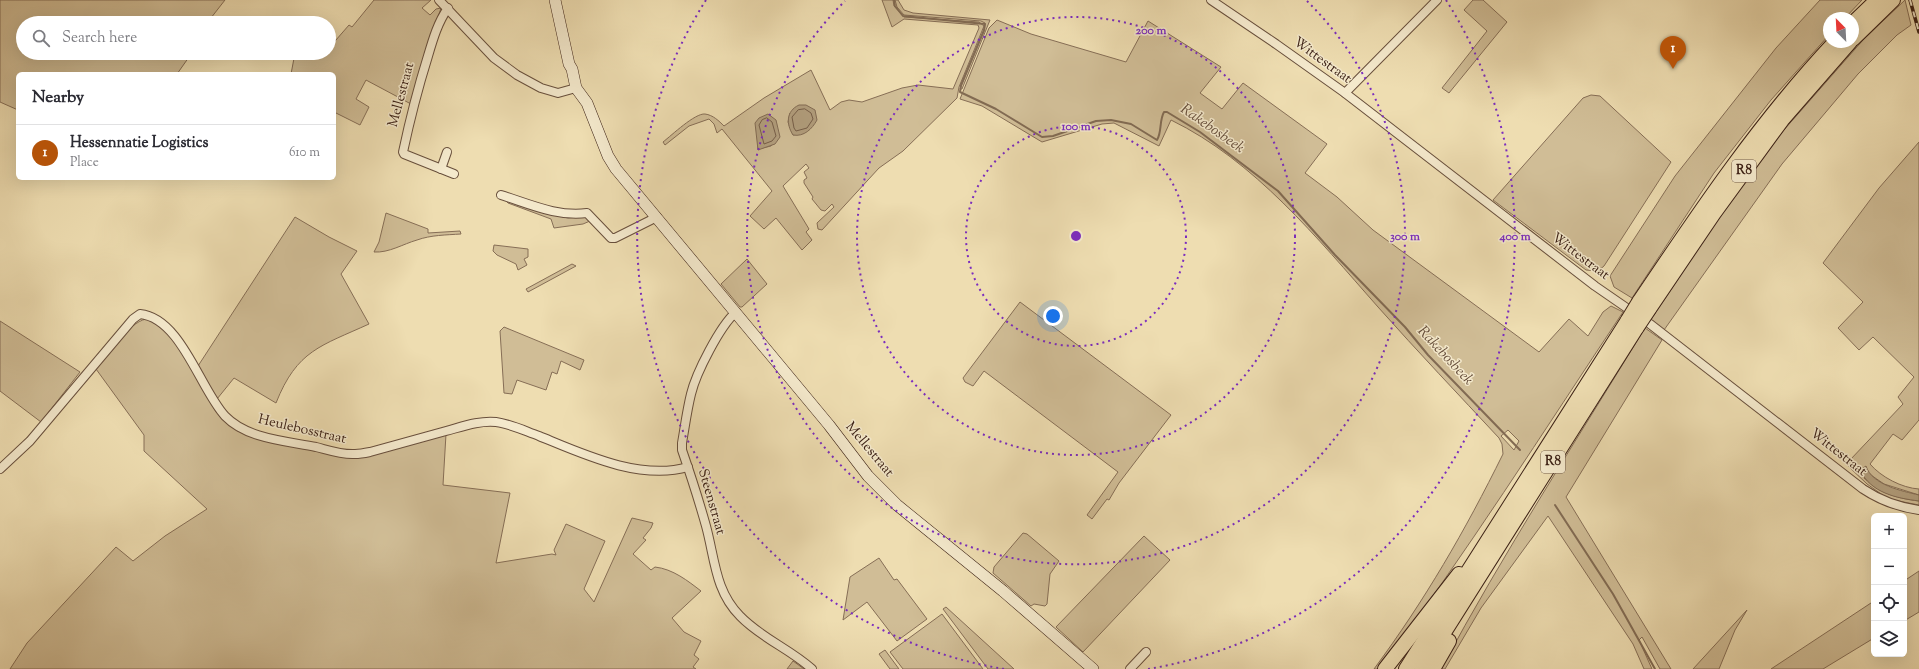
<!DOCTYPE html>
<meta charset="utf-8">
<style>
:root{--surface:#fff;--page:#f7f7f7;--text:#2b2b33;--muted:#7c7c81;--line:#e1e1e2;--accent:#b45309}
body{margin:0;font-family:"Sorts Mill Goudy",serif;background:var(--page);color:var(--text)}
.controls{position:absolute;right:12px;bottom:12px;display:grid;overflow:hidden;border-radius:6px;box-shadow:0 4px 16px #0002}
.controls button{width:36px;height:36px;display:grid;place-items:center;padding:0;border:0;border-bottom:1px solid var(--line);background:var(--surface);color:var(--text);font:20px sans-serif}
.compass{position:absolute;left:1823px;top:12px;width:36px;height:36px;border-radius:50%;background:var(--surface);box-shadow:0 4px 16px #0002;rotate:336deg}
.you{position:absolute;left:1053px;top:316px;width:14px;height:14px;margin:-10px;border:3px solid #fff;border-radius:50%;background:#1a73e8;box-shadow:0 0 0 6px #1a73e833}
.badge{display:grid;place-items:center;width:26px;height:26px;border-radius:50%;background:var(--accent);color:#fff;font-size:13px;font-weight:700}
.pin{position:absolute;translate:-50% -33px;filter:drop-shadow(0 1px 2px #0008)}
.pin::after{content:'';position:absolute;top:21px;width:14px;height:12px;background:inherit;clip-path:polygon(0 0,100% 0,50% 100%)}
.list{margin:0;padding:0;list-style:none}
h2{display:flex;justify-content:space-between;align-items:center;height:52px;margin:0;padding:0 16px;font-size:17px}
h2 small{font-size:13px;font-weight:400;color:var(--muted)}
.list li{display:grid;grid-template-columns:26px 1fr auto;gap:12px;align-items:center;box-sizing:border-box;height:56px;padding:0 16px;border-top:1px solid var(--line)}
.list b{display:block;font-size:15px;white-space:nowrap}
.list p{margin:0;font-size:13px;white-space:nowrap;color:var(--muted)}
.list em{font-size:13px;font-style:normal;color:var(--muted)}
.icon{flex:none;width:22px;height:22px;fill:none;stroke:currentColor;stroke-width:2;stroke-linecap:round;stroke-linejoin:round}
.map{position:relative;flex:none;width:1919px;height:669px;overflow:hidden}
.search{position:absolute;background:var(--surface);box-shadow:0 4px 16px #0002;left:16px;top:16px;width:320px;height:44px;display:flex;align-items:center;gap:10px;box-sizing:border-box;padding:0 14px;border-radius:22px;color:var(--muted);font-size:15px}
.panel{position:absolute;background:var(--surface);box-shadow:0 4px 16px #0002;left:16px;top:72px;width:320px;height:108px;border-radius:6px}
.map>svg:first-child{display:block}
</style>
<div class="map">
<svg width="1919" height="669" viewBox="0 0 1919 669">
<rect width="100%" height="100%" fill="#eeddb1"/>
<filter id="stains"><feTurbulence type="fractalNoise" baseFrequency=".005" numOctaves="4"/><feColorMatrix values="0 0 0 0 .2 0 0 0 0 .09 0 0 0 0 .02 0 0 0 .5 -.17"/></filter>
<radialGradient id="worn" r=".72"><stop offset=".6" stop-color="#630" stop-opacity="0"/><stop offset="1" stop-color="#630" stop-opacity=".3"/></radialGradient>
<g fill="#d0bd96" stroke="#866e56" fill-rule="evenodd">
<polygon points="0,0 225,0 207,23 23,23 23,53 181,53 189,57 177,74 18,74 18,110 0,102"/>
<polygon points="374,0 431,0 422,8 430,15 436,9 441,8 411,104 366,80 356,99 369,107 360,125 334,112 334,74 291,74 295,53 329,53 329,48 349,25 352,27"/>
<path d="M882 0H893L894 6 904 17 979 22 984 26 959 87 957 98 903 151 879 168 822 230 818 229 817 223 834 207 832 204 825 211 821 210 812 199 813 197 804 183V180L807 178 804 172 809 168 806 164 783 186 809 229 806 232 812 240 802 250 776 218 764 229 750 216 772 191 722 129 717 133 714 124 709 119 689 126 665 145 663 142C672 135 695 113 705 114 713 115 719 121 724 126L764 98 811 70 830 110 841 102 849 100 862 102 902 88 918 85 953 89 979 28 978 25 904 19 892 27ZM790 113 804 133 793 135 788 122ZM778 139 771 146 758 149V141Z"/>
<polygon points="895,0 898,0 904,10 913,13 990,20 962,89 960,89 984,31 985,23 981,21 904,15 897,7"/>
<polygon points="1473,0 1483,0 1507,22 1449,93 1442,88 1487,31 1464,10"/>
<polygon points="1820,0 1862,0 1845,18 1829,18 1829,35 1771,100 1714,173 1632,298 1614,287 1610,276 1675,176 1776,48"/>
<polygon points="1905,0 1911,25 1897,35 1858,74 1782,164 1664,330 1650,321 1718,219 1776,139 1863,40"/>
<path d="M997 20 1031 34 1126 62 1148 21 1221 67 1200 93 1222 109 1243 83 1327 144 1305 173 1337 197 1373 230 1539 352 1569 319 1588 336 1603 312 1611 306 1623 312C1543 432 1466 554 1380 669H1374C1425 600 1465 531 1503 454L1502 444 1499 438C1459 395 1418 352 1378 307 1317 238 1255 161 1171 120L1159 146 1114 123 1102 124 1042 142 982 106 960 99 989 28ZM1508 430 1519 441 1514 450 1501 436Z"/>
<polygon points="1591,95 1600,96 1671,162 1604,266 1598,271 1586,270 1493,200 1583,98"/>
<path d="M1919 142V420L1902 440 1893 434 1870 464C1881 477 1902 488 1919 489V495L1884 484 1868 473 1864 478C1882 494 1896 498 1919 501V505L1888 499 1867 484 1848 466 1850 460 1903 404 1898 397 1914 377 1873 337 1859 350 1838 328 1863 302 1823 263 1879 188Z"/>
<polygon points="505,200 555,215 568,218 588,216 590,221 583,224 554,228 551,219 508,203"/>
<path d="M386 213 428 229V233L460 231 461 234C446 235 431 235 417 240 403 244 389 253 374 252L379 242Z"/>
<path d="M295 217 329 237 357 251 341 274 369 324C321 346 297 350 276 403L234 378 217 399 198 366Z"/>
<polygon points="494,245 528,249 528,257 524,259 527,265 518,270 516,264 497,255 493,251"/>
<polygon points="747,259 767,284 742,307 740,307 721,284"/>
<polygon points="572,264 576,266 528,292 526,289"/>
<polygon points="1020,302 1171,415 1119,483 1109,500 1107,499 1092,519 1087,515 1118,472 984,371 973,386 965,382 963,378"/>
<path d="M146 319C177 330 201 385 216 412L225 422 238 431 350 458 446 434 443 485 510 493 496 563 552 554 556 555 554 550 566 524 605 541 584 589 594 602 632 518 653 523 651 528 643 538 646 540 633 554 651 570 655 567C673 569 688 581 701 591L672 618 684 632 701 641 694 655 699 659 693 667 696 669H10L27 643 116 547 133 561 165 536 207 509 144 451V435L96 369C108 354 128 323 146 319Z"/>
<polygon points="0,321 80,372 41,422 0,391"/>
<polygon points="504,327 584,360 580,370 561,361 557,374 552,372 546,390 517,380 512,394 504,393 500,331"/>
<path d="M1645 328 1662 340 1566 497 1671 669H1660L1642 637 1639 640 1652 669H1644L1633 644 1548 516 1481 608 1445 669H1441C1504 552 1576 441 1645 328Z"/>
<polygon points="1023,533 1027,534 1059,561 1050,574 1047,604 1045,606 1034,604 1031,606 993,573 994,567"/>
<polygon points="1144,536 1170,560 1083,652 1056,627"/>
<polygon points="879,558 894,580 897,579 927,619 897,641 867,602 843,620 850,577"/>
<polygon points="1919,571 1919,612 1904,621 1904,581"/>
<polygon points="1874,601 1874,638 1823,669 1771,669"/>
<polygon points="946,607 1014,669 988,669 943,609"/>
<polygon points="1747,610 1735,630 1719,669 1693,669"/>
<polygon points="942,614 983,669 903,669 890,652"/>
<polygon points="885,650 899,669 890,669 879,654"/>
<polygon points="793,661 804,669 787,669"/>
</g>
<g fill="#b19d7c" stroke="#826b53">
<path d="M799 105H806L815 110 817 120C812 129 804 137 793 135 786 124 786 111 799 105Z"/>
<polygon points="768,114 776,120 780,137 775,144 758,150 755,123 759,118"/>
<path d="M1866 466C1872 485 1902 491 1919 495V501C1896 498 1871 493 1860 470Z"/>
</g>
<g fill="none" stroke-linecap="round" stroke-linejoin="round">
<g stroke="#765e48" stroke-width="1">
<polygon points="805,109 811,113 813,119 807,128 796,131 794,128 792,117 798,110"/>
<polygon points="767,118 772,122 776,136 772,141 764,144 759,125 762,120"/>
</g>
<g stroke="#826b53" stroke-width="2">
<path d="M894 0 895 6 903 16 985 24 984 30 961 85 960 92 996 109 1042 137 1053 136 1096 121 1111 120 1131 124 1157 140C1162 132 1159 121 1164 112H1167L1200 132 1278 191 1335 255 1405 327 1428 355 1520 450"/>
<polyline points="1555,505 1613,594 1655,669"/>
</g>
<defs>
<g id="street">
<polyline points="439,0 494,58 517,75 541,88 558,93 576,88"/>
<path d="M1211 0 1276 44 1345 93 1595 286 1650 324 1863 489C1881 501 1898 507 1919 510"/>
<path d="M448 8C438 22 433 39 428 56 418 88 410 119 403 152L404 154 454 174"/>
<polyline points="1345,93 1437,0"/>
<polyline points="441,169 447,152"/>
<path d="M501 195C530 204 557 217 587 213L611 238H615L657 217"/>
<path d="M736 312C720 326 696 373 691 394 687 410 685 426 682 443V450C691 476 699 501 706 526 715 559 715 591 740 616 761 638 790 649 812 669"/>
<path d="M0 469 30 441 133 319 140 314C181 318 200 389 225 416 247 439 286 441 316 447 328 450 342 455 355 454 360 454 365 453 370 452 395 445 420 438 446 431 461 427 480 420 496 422 511 424 525 431 539 436 583 454 640 481 688 467"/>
<polyline points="1130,669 1146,652"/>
</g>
<polyline id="secondary" points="555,0 569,64 572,69 576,88 587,103 608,156 616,169 829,425 868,476 897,505 1003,591 1093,669"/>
<g id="highway">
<polyline points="1853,23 1877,0"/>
<polyline points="1853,39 1893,0"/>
<path d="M1639 302C1700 211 1760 122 1835 42"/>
<polyline points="1649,309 1714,213 1782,120 1850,42"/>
<polyline points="1385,669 1459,574"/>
<polyline points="1406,669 1628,320"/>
<polyline points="1421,669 1637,327"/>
<polyline points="1433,669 1449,641"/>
</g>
</defs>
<use href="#street" stroke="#684f3c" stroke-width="10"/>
<use href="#secondary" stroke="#3b2015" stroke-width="12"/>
<use href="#highway" stroke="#3b2015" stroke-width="16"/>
<use href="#street" stroke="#f4e9cc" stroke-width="8"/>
<use href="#secondary" stroke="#f4e9cc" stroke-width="11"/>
<use href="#highway" stroke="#eeddb1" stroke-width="14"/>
<defs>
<polyline id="rail" points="1910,0 1919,32"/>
</defs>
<use href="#rail" stroke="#3b2015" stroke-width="3.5"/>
<use href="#rail" stroke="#f4e9cc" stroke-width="2" stroke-dasharray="6" stroke-linecap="butt"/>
<defs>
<g id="highway-bridge">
<polyline points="1628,320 1639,302"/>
<polyline points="1637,327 1649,309"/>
</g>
</defs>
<use href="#highway-bridge" stroke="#3b2015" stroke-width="16" stroke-linecap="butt"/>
<use href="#highway-bridge" stroke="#eeddb1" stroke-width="14"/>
</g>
<g fill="none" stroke="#7b2cbf" stroke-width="2" stroke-dasharray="2 4">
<circle cx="1076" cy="236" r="110"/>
<circle cx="1076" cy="236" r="219"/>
<path d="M1307 1A329 329 0 1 1 845 1"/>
<path d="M1004 669A439 439 0 0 1 706 0M1446 0A439 439 0 0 1 1148 669"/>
</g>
<g text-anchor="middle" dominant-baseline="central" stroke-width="3" stroke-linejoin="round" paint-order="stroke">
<g fill="#f4e9cc" stroke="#725c4c" stroke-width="1">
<rect x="1732" y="160" width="24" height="22" rx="3"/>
<rect x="1541" y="451" width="24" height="22" rx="3"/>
</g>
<g font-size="13" font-weight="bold" fill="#3b2015">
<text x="1744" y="171">R8</text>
<text x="1553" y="462">R8</text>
</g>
<g font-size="14" fill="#3b2015" stroke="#f4e9cc">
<text transform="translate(1322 61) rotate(36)">Wittestraat</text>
<text transform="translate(402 95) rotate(-75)">Mellestraat</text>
<text transform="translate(1580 257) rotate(37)">Wittestraat</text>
<text transform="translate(302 430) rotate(13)">Heulebosstraat</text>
<text transform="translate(869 450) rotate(50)">Mellestraat</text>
<text transform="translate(1838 453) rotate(38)">Wittestraat</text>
<text transform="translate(711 502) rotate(74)">Steenstraat</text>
</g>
<g font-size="15" font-style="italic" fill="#644c39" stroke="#f4e9cc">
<text transform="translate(1212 129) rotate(35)">Rakebosbeek</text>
<text transform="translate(1445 356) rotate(47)">Rakebosbeek</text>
</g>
</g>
<circle cx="1076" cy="236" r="6" fill="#7b2cbf" stroke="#f4e9cc" stroke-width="2"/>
<g font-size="12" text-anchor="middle" font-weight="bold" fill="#7b2cbf" stroke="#f4e9cc" stroke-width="3" stroke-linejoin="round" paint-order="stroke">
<text x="1151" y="34">200 m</text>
<text x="1076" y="130">100 m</text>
<text x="1405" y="240">300 m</text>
<text x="1515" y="240">400 m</text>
</g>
<rect width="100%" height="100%" filter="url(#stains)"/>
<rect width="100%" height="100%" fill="url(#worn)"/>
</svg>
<div class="controls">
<button>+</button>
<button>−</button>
<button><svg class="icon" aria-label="locate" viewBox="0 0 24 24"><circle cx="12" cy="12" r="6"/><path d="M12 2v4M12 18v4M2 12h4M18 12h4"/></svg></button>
<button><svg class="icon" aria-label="layers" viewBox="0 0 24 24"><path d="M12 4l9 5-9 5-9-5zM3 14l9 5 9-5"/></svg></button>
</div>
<svg class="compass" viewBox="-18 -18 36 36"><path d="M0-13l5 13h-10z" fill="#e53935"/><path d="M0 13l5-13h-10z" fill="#7c7c81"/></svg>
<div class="you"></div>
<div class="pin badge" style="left:1673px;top:69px">1</div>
<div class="search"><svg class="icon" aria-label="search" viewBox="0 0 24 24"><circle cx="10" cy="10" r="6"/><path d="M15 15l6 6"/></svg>Search here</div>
<section class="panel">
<h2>Nearby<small></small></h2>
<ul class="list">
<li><span class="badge">1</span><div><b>Hessennatie Logistics</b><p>Place</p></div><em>610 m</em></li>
</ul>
</section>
</div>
